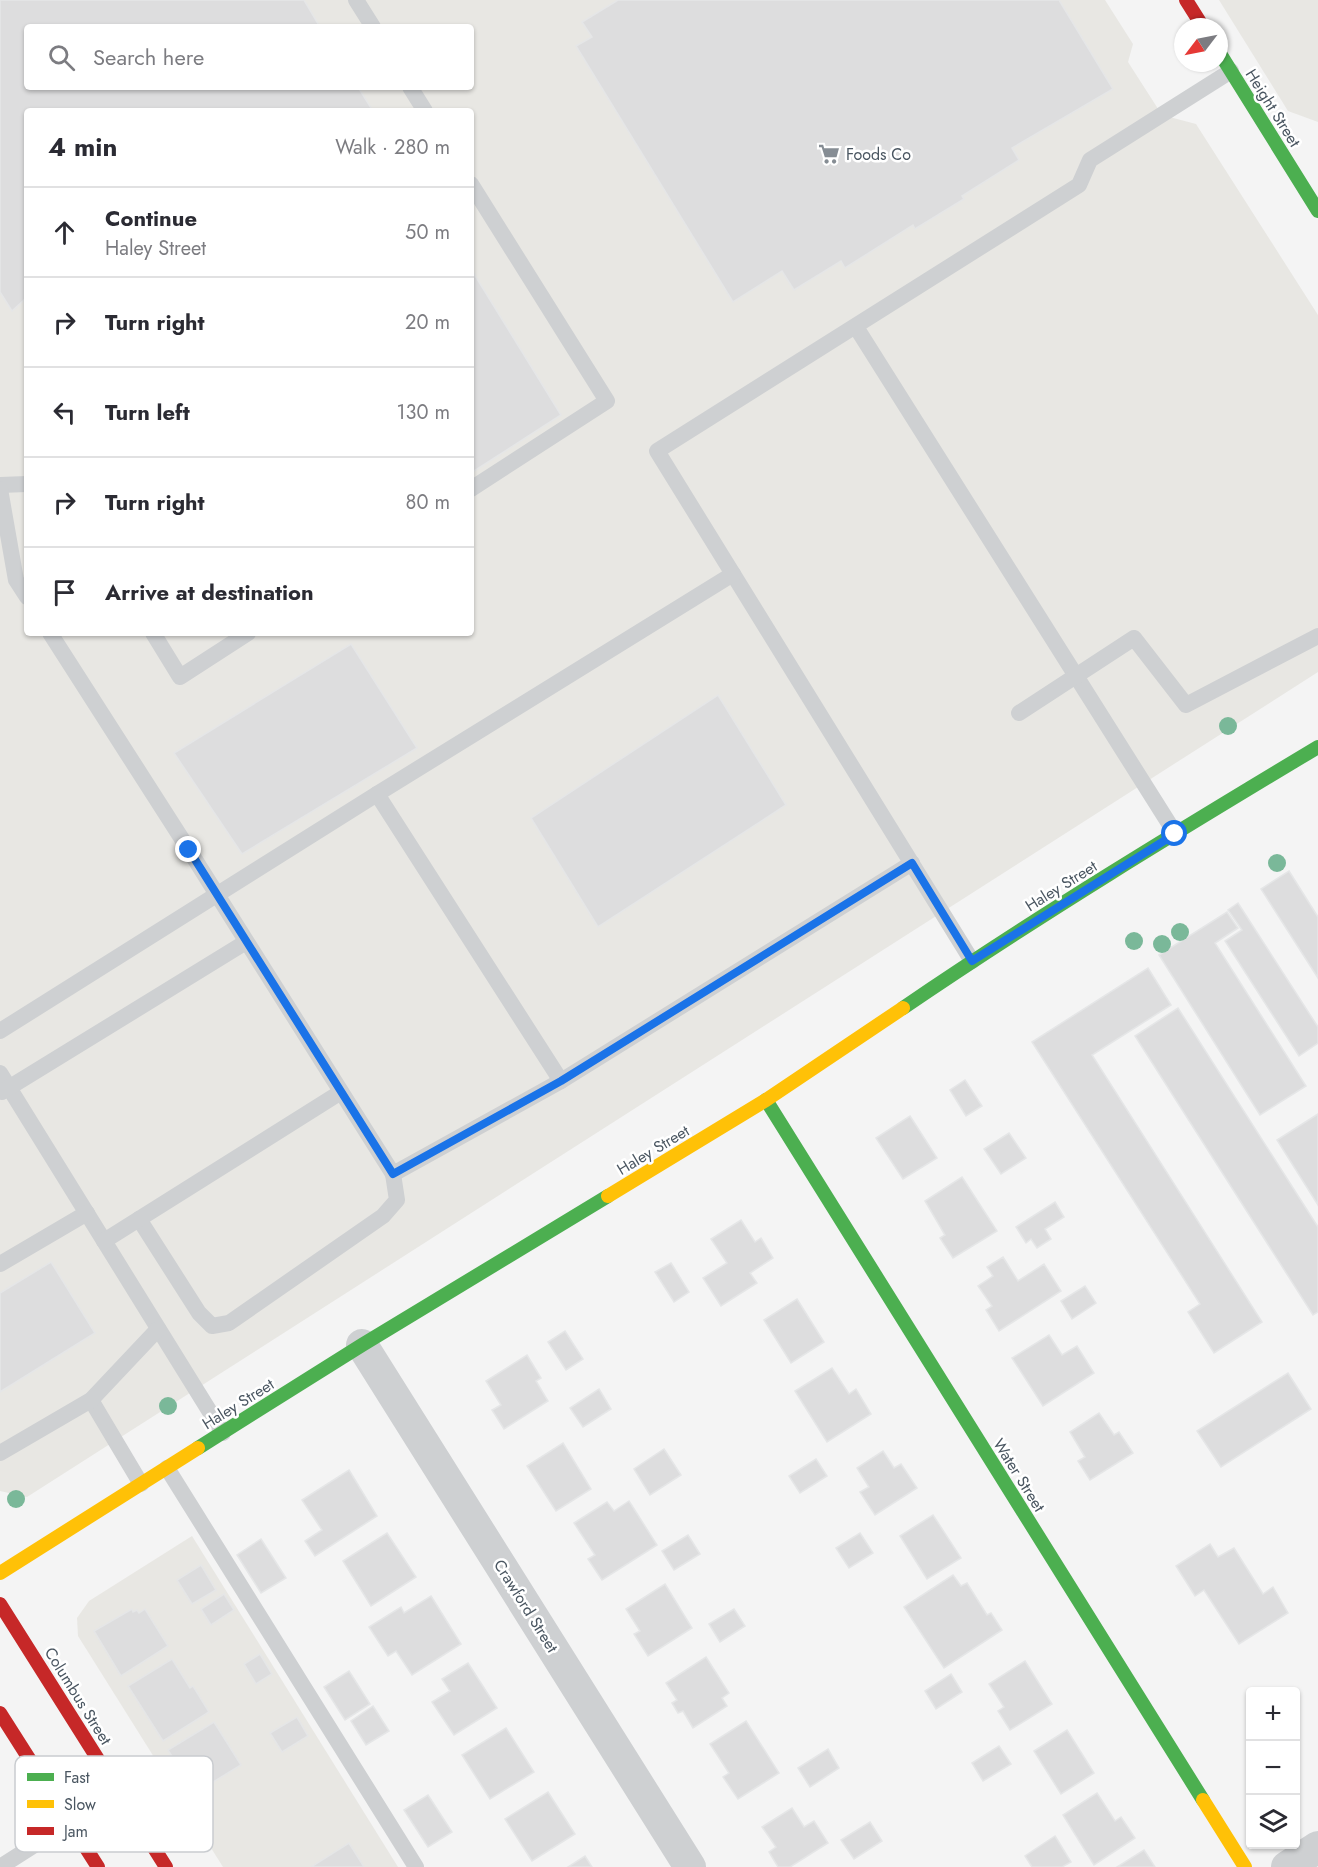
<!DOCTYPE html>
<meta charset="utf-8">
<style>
:root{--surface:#fff;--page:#f2f2f3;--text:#2b2b33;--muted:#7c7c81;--line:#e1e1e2}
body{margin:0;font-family:Jost,sans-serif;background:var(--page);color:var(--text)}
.controls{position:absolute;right:18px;bottom:18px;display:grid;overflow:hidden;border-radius:6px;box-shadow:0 2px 4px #0004}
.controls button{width:54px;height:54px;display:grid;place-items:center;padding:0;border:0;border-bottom:2px solid var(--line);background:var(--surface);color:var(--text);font:30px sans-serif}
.compass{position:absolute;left:1174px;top:18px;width:54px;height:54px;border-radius:50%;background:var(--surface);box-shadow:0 2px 4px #0004;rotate:238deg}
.stop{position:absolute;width:18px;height:18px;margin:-14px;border:4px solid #1a73e8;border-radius:50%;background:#fff}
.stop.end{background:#1a73e8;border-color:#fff;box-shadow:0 2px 6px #0008}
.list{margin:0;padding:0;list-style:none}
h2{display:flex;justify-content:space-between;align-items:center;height:78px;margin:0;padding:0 24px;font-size:26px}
h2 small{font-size:20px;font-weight:400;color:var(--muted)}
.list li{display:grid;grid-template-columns:39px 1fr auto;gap:18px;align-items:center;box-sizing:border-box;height:90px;padding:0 24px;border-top:2px solid var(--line)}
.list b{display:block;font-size:22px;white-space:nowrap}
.list p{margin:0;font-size:20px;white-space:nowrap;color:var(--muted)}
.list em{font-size:20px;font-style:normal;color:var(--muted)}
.icon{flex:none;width:33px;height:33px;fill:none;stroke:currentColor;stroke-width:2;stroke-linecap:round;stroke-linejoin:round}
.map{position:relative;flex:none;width:1318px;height:1867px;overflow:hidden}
.search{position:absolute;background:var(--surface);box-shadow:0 2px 4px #0004;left:24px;top:24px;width:450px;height:66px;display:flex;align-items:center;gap:15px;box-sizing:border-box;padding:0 21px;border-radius:6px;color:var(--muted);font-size:22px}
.panel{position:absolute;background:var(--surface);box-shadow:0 2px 4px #0004;left:24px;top:108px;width:450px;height:528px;border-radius:6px}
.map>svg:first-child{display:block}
</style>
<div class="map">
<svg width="1318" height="1867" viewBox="0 0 1318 1867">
<rect width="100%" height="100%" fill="#f4f4f4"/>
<g fill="#e8e7e3" fill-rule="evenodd">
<path d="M0 0H1105L1133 44 1128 62 1162 115 1196 124 1318 315V672L27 1497 0 1491ZM27 27H471V87H27ZM27 111H471V633H27Z"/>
<polygon points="1219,0 1318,0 1318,122 1288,111"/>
<polygon points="192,1536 398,1867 223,1867 78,1636 77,1618 89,1601"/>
</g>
<g fill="#ddddde" stroke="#e5e6e7" stroke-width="1.5">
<polygon points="0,0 304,0 320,27 27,27 27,87 358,87 373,111 27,111 27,305 24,300 12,311 0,292"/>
<polygon points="618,0 1059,0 1113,89 1012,148 1019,160 962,196 964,199 915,229 913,225 845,268 841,261 794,290 782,271 733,302 576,46 592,37 582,22"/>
<polygon points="471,269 561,415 471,473"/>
<polygon points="351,644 417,748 242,854 174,753"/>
<polygon points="718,695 786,805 598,927 531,818"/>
<polygon points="1289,871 1318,917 1318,978 1261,889"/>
<polygon points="1238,903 1318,1027 1318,1043 1299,1056 1225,941 1242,930 1228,910"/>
<polygon points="1227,912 1238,928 1215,943 1306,1086 1260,1115 1159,955"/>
<polygon points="1148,968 1171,1005 1092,1055 1262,1322 1214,1353 1188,1312 1200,1304 1032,1042"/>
<polygon points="1178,1008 1318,1227 1318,1312 1313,1315 1135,1036"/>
<polygon points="965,1080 982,1106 966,1116 950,1090"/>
<polygon points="1318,1114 1318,1205 1277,1140"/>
<polygon points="910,1116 937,1158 903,1179 876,1138"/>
<polygon points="1009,1133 1026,1158 1001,1174 984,1149"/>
<polygon points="962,1177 997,1231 953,1258 940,1238 945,1235 925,1201"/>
<polygon points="1055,1202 1064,1217 1045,1229 1051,1239 1037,1248 1031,1239 1026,1243 1016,1227"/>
<polygon points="741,1220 755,1242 761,1238 773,1258 750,1273 757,1283 721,1306 703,1278 727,1263 711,1239"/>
<polygon points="1003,1257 1018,1281 1044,1264 1061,1291 999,1331 986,1310 992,1306 978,1286 993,1276 987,1267"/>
<polygon points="51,1262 95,1333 0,1392 0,1293"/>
<polygon points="671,1263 689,1292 674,1302 655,1272"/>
<polygon points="1085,1286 1096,1303 1072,1319 1061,1301"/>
<polygon points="797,1299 824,1342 791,1363 764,1320"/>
<polygon points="565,1331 583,1359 566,1370 548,1342"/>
<polygon points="1049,1335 1062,1355 1077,1346 1094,1373 1043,1406 1012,1358"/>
<polygon points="527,1355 541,1378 536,1381 548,1401 504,1429 492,1410 501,1405 486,1381"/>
<polygon points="832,1368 849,1394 856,1389 871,1414 827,1442 795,1391"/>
<polygon points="1288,1373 1311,1409 1221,1467 1197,1431"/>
<polygon points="599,1389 611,1409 583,1427 570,1408"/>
<polygon points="1099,1413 1114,1435 1119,1432 1133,1453 1090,1480 1078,1461 1085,1457 1070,1432"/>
<polygon points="563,1443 591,1489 556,1511 527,1466"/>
<polygon points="664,1449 681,1475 650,1495 634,1469"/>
<polygon points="883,1451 894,1468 901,1464 917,1488 875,1515 860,1492 869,1487 857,1468"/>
<polygon points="816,1459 827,1476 800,1493 789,1476"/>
<polygon points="349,1470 377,1516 315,1556 305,1541 322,1530 302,1500"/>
<polygon points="629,1501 657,1545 602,1580 588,1559 595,1555 574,1523 607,1502 614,1511"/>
<polygon points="933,1515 961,1558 927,1579 900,1536"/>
<polygon points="387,1533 416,1577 371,1606 343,1561"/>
<polygon points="860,1533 873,1553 849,1568 836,1548"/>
<polygon points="688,1535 700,1554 674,1570 662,1551"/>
<polygon points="261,1539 286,1578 261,1593 237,1555"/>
<polygon points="1210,1544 1218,1557 1234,1548 1263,1594 1273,1587 1288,1613 1239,1644 1204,1590 1195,1596 1176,1566"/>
<polygon points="201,1565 216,1590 192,1604 177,1580"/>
<polygon points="953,1575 961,1586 967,1583 987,1615 991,1613 1002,1630 944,1668 904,1607"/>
<polygon points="665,1584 692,1628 648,1656 634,1634 640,1631 626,1609"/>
<polygon points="224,1594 234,1610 211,1625 201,1609"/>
<polygon points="431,1596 461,1644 412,1675 396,1651 388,1656 369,1627 401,1607 404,1613"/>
<polygon points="132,1609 133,1612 137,1610 139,1613 145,1609 168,1646 121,1676 94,1631"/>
<polygon points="734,1609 745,1626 720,1642 709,1624"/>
<polygon points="260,1654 272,1674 256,1684 244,1664"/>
<polygon points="706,1657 729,1693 722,1698 727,1706 693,1728 683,1711 678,1713 672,1703 677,1700 666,1683"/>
<polygon points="172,1659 190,1688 193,1686 209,1712 163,1741 128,1686"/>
<polygon points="1025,1661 1052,1704 1010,1730 998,1711 1004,1707 989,1684"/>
<polygon points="468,1663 497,1708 454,1735 432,1702 450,1691 442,1679"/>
<polygon points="349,1671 370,1704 345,1720 324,1687"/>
<polygon points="951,1674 962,1692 936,1709 925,1691"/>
<polygon points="373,1706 389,1731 366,1745 351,1721"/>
<polygon points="297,1717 308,1736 282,1752 270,1733"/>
<polygon points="746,1721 779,1773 738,1799 723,1777 729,1773 710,1744"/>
<polygon points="214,1722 241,1765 195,1793 168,1750"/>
<polygon points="506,1728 534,1772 490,1799 462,1755"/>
<polygon points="1067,1730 1094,1773 1061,1794 1034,1751"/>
<polygon points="999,1746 1011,1764 983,1781 972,1763"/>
<polygon points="828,1749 839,1768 810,1787 798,1768"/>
<polygon points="548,1792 575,1834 532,1861 505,1819"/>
<polygon points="1097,1793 1115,1821 1121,1817 1135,1838 1094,1865 1063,1815"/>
<polygon points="428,1795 452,1832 428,1847 404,1810"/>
<polygon points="792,1808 804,1827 814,1821 828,1843 790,1867 778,1867 769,1852 776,1847 762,1827"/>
<polygon points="870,1822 882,1841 854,1859 841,1840"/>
<polygon points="1055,1836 1071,1862 1062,1867 1032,1867 1025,1856"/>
<polygon points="349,1843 364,1867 311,1867"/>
<polygon points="1144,1850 1155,1867 1117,1867"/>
<polygon points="585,1856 592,1867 568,1867"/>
</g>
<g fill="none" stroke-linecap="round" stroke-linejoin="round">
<g stroke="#ced0d2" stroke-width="16">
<polyline points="356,0 373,27"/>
<polyline points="410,87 425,111"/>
<polyline points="471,184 607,401 471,489"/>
<polyline points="856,327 1175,833"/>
<polyline points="0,485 27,484"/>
<polyline points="0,489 16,580 27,597"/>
<polyline points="50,633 189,850 393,1174 561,1081"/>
<polyline points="153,633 180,677 248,633"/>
<polyline points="1019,713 1134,638 1186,705 1318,636"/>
<polyline points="377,794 561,1081 912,863"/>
<polyline points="972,961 657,451 1079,185 1090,160 1231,71"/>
<polyline points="0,1031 377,794 733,574"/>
<polyline points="0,1073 223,1433"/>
<polyline points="2,1092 246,942"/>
<polyline points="139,1219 199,1313 212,1326 229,1323 383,1216 397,1200 393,1174"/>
<polyline points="104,1241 341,1092"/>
<polyline points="0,1264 87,1213"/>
<polyline points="91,1400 141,1484"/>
<polyline points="0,1453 91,1400 158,1329"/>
<polyline points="167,1468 416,1867"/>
<polyline points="0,1867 69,1823"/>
</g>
<g stroke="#ced0d2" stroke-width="32">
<polyline points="362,1345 690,1867"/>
<polyline points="1287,1867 1318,1847"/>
</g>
<g stroke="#4caf50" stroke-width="14">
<polyline points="1219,52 1318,211"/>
<path d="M903 1008C1038 916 1178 831 1318 747"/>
<polyline points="766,1100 1203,1800"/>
<polyline points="198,1448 362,1345 608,1196"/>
</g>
<g stroke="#ffc107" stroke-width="14">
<polyline points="608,1196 766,1100 903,1008"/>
<polyline points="0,1573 198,1448"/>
<polyline points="1203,1800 1245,1867"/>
</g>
<g stroke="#c62828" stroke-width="14">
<polyline points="1186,0 1203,27"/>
<polyline points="0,1604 166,1867"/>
<polyline points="0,1713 98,1867"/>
</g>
</g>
<g fill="#7ab899">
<circle cx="1228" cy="726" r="9"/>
<circle cx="1277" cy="863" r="9"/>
<circle cx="1180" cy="932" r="9"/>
<circle cx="1134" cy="941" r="9"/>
<circle cx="1162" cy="944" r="9"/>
<circle cx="168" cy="1406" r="9"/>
<circle cx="16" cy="1499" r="9"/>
</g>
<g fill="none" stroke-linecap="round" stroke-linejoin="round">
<polyline stroke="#1a73e8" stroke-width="8" points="189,850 393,1174 561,1081 912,863 972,961 1175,834"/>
</g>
<defs>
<symbol id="supermarket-bare" viewBox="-9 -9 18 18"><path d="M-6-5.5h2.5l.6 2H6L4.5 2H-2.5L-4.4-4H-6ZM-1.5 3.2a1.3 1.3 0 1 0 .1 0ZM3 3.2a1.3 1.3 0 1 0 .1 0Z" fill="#868d94" stroke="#fff" stroke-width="2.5" paint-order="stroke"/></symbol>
</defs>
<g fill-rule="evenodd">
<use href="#supermarket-bare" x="814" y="139" width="30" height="30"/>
</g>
<g text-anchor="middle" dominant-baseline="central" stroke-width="5" stroke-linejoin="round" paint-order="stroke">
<g font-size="16" fill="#4a5661" stroke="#fff">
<text transform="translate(1273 108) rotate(58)">Height Street</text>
<text transform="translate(1061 886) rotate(-32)">Haley Street</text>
<text transform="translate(653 1150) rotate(-31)">Haley Street</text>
<text transform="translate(238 1404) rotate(-32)">Haley Street</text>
<text transform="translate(1019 1475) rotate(58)">Water Street</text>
<text transform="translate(526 1606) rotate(58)">Crawford Street</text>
<text transform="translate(78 1696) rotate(58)">Columbus Street</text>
</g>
<g font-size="16" fill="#4a5661" stroke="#fff" text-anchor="start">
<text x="846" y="154">Foods Co</text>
</g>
</g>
<rect x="15" y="1756" width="198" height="96" rx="9" fill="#fff" stroke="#c9ccd0" stroke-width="1.5"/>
<rect x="27" y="1773" width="27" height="8" fill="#4caf50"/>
<rect x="27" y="1800" width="27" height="8" fill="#ffc107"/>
<rect x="27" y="1827" width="27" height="8" fill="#c62828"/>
<g font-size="16" fill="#4a5661">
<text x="64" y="1783">Fast</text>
<text x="64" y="1810">Slow</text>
<text x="64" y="1837">Jam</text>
</g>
</svg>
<div class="controls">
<button>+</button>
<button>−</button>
<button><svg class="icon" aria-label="layers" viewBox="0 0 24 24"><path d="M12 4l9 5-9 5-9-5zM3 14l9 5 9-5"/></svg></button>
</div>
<svg class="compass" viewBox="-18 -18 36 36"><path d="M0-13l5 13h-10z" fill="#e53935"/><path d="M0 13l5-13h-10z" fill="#7c7c81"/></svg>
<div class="stop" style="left:1175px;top:834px"></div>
<div class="stop end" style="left:189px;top:850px"></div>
<div class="search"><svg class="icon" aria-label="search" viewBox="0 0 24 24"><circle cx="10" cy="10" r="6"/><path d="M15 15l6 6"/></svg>Search here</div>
<section class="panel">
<h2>4 min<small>Walk · 280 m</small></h2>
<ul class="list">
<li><svg class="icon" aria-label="ahead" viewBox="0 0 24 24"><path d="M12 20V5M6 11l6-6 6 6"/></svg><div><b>Continue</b><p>Haley Street</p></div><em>50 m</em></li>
<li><svg class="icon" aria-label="right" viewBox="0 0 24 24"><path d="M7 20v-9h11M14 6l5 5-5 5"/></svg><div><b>Turn right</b></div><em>20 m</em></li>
<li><svg class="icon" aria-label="left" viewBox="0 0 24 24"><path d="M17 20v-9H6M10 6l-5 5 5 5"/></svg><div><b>Turn left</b></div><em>130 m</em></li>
<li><svg class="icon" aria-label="right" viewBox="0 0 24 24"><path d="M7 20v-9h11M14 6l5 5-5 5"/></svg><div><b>Turn right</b></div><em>80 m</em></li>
<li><svg class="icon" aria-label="arrive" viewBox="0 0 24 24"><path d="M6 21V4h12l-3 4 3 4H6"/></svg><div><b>Arrive at destination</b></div></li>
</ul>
</section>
</div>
